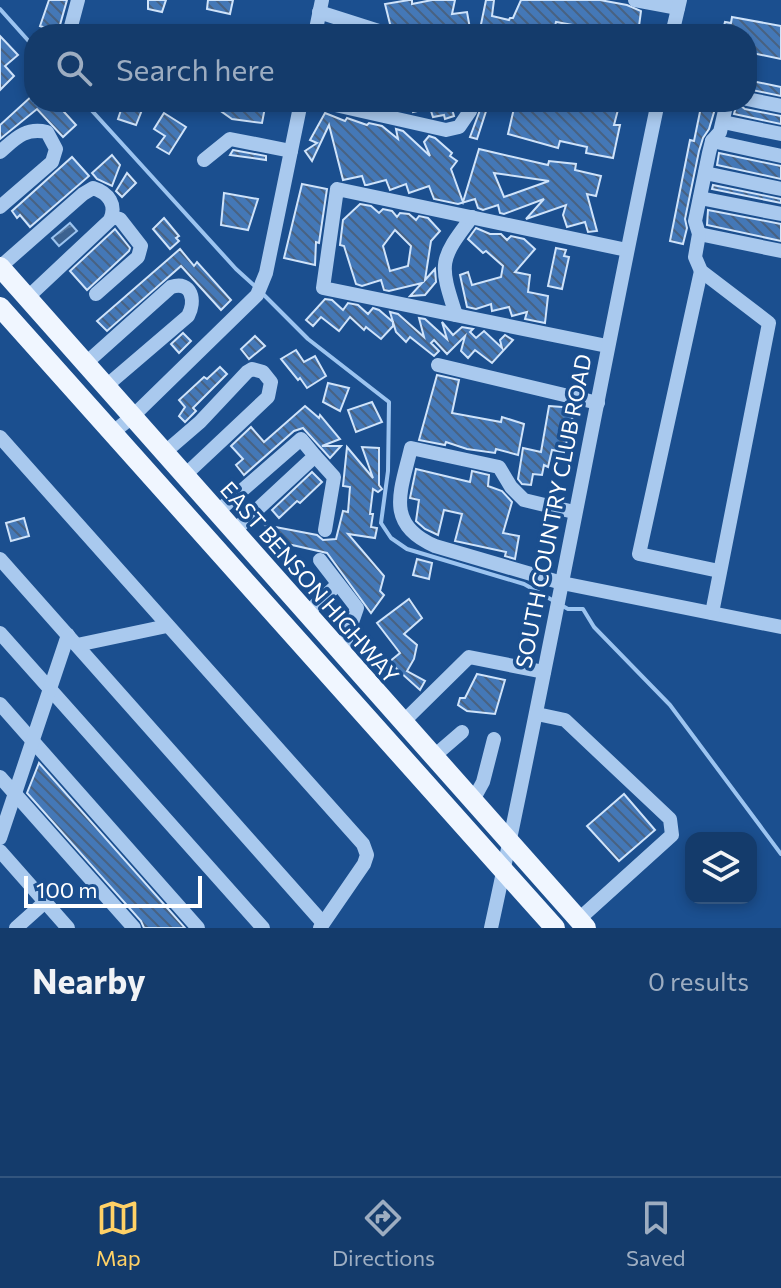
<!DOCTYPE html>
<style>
:root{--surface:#143b6b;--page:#214673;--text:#f1f3f6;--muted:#9dadc1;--line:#33557e;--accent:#ffd166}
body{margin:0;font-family:Commissioner,sans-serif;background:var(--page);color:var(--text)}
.controls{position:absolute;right:24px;bottom:24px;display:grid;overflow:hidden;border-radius:16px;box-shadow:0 4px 12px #0003}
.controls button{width:72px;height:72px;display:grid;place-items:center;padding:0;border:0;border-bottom:2px solid var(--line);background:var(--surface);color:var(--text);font:40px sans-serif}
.scale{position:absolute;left:24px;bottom:20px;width:178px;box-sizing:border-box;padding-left:8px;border:4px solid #fff;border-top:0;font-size:22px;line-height:28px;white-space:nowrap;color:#fff;-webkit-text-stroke:6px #1b4f8f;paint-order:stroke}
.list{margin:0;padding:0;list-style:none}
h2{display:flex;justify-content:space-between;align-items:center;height:104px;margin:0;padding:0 32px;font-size:34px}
h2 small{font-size:26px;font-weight:400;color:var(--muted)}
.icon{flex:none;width:44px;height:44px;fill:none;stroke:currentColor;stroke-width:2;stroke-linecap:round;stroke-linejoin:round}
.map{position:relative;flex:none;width:781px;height:928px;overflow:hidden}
.search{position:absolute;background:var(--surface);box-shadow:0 4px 12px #0003;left:24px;right:24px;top:24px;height:88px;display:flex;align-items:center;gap:20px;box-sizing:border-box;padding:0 28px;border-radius:32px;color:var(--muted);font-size:30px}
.sheet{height:248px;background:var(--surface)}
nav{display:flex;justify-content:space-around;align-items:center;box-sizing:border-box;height:112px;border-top:2px solid var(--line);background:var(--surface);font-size:22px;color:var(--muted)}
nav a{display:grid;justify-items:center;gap:4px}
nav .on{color:var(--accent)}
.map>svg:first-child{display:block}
</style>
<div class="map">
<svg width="781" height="928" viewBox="0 0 781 928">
<defs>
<pattern id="water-waves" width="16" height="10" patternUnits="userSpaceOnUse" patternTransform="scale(2)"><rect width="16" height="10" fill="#3c6290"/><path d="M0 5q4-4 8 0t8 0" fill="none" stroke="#597aa1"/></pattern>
<pattern id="building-back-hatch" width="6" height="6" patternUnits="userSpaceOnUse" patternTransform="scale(2)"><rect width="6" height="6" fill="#4478b7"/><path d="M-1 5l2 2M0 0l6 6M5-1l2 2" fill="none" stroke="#486282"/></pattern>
</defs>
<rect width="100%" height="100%" fill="#1b4f8f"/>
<polygon fill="url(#water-waves)" stroke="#9cc4f0" stroke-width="2" points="70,223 77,231 59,246 52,238"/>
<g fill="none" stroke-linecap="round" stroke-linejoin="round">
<g stroke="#9cc4f0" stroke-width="4">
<polyline points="0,9 34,47"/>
<polyline points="84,102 236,269 257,288"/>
<polyline points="263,294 308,339 389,402 388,471 381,523 391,538 407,549 524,584 568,609 583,609 594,627 670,705 781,854"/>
</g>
</g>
<g fill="url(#building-back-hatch)" stroke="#cfe3fa" stroke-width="2" fill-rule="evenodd">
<polygon points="49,0 67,0 58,32 40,26"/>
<polygon points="148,0 166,0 162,12 148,9"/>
<polygon points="208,0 233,0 230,14 207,9"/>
<polygon points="409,0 412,0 412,4 432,0 455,0 452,14 467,12 471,34 449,34 448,29 410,32 409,26 396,29 390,24 385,4"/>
<polygon points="486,0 494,0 492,16 509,20 510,18 513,18 521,0 600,0 627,5 641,11 638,34 599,34 600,30 556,22 553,34 479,34"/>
<polygon points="732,17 781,26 781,59 747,52 747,34 722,34 725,22 731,23"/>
<polygon points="0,36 18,55 5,66 14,76 0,90"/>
<polygon points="747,80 781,87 781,96 747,89"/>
<polygon points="34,94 34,102 55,102 76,125 63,137 37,109 0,139 0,125"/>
<polygon points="208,102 266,102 262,123 232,119"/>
<polygon points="409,102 450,102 454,116 445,119 444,115 433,117 430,108 413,112"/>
<polygon points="483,102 489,102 477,139 470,137"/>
<polygon points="540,102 620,102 614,125 620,125 613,158 586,153 587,147 560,141 558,148 508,134 515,104 532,108 532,106 539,107"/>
<polygon points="702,102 717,102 709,129 703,138 699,151 685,219 687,228 683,244 670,241 690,140 694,141"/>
<polygon points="737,103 745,109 781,116 781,124 734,114"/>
<polygon points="123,104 142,110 136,125 118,119"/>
<polygon points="164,113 186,127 169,154 157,147 165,136 154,129"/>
<path d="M325 113 345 121 347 118 367 125 369 123 382 126 398 139 396 129 403 131 430 156 424 142 429 136 435 138 452 153 450 156 457 161 451 169 463 202 479 149 548 165 549 161 576 164 575 170 601 176 596 196 587 194 597 231 588 232 585 222 567 227 563 215 566 205 526 219 544 199 504 214 500 213 498 205 483 210 478 208 475 199 458 204 434 199 429 186 409 193 406 184 390 190 386 180 367 185H365L362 176 343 180 329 125 312 161 305 151 317 143 310 140ZM494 173 549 181 504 197Z"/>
<polygon points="233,150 266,156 266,160 230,155"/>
<polygon points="719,153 781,166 781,179 717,165"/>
<polygon points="112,155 120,165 112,186 97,179 92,173"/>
<polygon points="72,157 89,176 30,227 20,215 17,218 12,211"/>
<polygon points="127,173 136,183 122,197 116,191"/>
<polygon points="302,184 327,189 319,243 316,242 315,265 284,258"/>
<polygon points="713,185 781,199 781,203 712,189"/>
<polygon points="224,193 258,199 248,230 221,225"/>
<path d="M360 204 371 206 379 213 383 209 392 211 397 217 400 213 409 214 416 220 419 216 428 218 440 231 431 241 425 280 435 269 436 282 425 295 410 296 422 283 389 291 384 290 381 280 362 286 356 284 344 246 340 245 343 220ZM395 230 411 246 408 266 390 271 383 246Z"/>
<polygon points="708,210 781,224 781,241 707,225"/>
<polygon points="164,218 179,236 176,238 179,241 170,249 153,229"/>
<polygon points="476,228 490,234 501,234 507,240 511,236 524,239 535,249 515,272 530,275 528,292 548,296 545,323 525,319 527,312 512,316 509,307 492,311 491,304 476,309 467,307 460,275 468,272 472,285 501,277 503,266 486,251 483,253 468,239"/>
<polygon points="115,229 130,248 129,251 87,290 70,271"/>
<polygon points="556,248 566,250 564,256 569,257 562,289 548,286"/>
<polygon points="180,249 194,266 197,262 231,300 221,310 181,266 107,331 97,321"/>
<polygon points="325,299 332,300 343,310 348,303 358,305 368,314 373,308 379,310 393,322 390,312 398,314 424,337 419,318 425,319 447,339 442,322 453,335 462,327 473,329 470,332 476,338 484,331 502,348 500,340 505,335 513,340 492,363 475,350 468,358 461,351 465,336 447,354 434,340 431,343 439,351 434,356 410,337 406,342 396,332 393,322 393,326 381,339 366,327 364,330 350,317 339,331 321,317 313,326 306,320"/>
<polygon points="183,333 191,341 179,353 171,344"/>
<polygon points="255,336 265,346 249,359 241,349"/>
<polygon points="296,350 304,362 315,356 326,376 307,388 300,378 298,380 281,359"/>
<polygon points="220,367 227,374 193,408 196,411 185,422 179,416 185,407 179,400 204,377 207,379"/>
<polygon points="437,375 459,380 452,413 501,422 502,417 524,424 518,455 496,449 495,453 467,449 446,442 445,445 419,440"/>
<polygon points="328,383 349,388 340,411 323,402"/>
<polygon points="372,402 382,422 356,432 348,410"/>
<polygon points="305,406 319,418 320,415 340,439 322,446 341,446 330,458 303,428 294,431 244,475 236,465 243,459 231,446 251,427 264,442"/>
<polygon points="549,406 575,408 564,452 552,450 548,467 544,465 542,475 533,474 531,485 522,484 518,479 523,448 541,452"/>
<polygon points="347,447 373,478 362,447 379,448 379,485 382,489 378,492 373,489 370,514 373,514 371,527 377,528 375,538 348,534 384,576 380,591 384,595 371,613 327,553 292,545 290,553 265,525 317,535 323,540 336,539 343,511 348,512 350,487 343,486"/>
<polygon points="416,469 470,482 472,471 489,475 488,486 502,491 512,502 503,533 519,536 515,559 505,556 506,552 455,541 462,514 444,510 438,535 425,529 416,521 419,500 410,498"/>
<polygon points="312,472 322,482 300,503 297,501 279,518 272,510"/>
<polygon points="24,518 29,536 11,541 6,523"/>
<polygon points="417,559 432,563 429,579 413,575"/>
<polygon points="409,599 422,618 404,634 417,645 414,659 407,671 425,681 420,690 389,662 400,653 377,623"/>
<polygon points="477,674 505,680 495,714 467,711 458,705 460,698 465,698"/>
<polygon points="39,763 185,928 144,928 141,921 27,793"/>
<polygon points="624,794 655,830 619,861 587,826"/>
</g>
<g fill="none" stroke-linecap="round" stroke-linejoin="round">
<g stroke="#a9c9ee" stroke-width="14">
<polyline points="635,0 678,8"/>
<polyline points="319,12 388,34"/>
<polyline points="70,30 78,0"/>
<polyline points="315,34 322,0"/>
<polyline points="672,34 680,0"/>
<polyline points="747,99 781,106"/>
<polyline points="322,102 446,130 459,127 470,111 473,102"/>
<polyline points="723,122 781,134"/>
<polyline points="712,141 781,156"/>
<path d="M0 152C15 139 25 127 47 132L56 149 52 162 0 207"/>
<polyline points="204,160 230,139 291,151"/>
<polyline points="705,173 781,189"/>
<polyline points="700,198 781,214"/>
<polyline points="699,234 781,251"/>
<path d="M0 267 83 194 93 188C109 193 117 205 110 220L27 298"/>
<polyline points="701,271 639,554 719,571"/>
<polyline points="96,294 138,257 141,246 120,219 112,217"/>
<path d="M456 315C439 263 439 260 472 217"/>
<polyline points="607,346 323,288 337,189 627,250"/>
<path d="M85 364 171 287C192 280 196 301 188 316L105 387"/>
<polyline points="438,365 598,403"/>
<polyline points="112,433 132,417 257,295 266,273 301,102"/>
<polyline points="0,437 363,844 367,855 364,864 320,928"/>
<polyline points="164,453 200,422 247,372 252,369 263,372 271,382 268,397 184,476"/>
<polyline points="315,456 334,477 325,530"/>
<path d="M574 512 524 500 511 487 499 467 411 448C401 491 384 524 435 546L562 583 781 627"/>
<polyline points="216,513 301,439 315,456 233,532"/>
<polyline points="0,559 323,923"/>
<polyline points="320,560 357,608 341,654"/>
<polyline points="712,613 769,323 701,271 695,257 699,234 695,221 709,153 712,141 720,132 727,102"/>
<polyline points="306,614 338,584"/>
<polyline points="0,633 263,928"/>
<polyline points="77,645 167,626"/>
<polyline points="0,704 198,928"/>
<polyline points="537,714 565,720 670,819 672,835 578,920"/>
<polyline points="402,723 469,657 544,672"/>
<polyline points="433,757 462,732"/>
<polyline points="0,777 134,928"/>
<polyline points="472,802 483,782 494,739"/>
<polyline points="0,838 68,635"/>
<polyline points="0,851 68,928"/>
<polyline points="16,928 45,902"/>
<path d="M491 928C551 654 600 377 658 102"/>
</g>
<g stroke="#f0f6ff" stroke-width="20">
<polyline points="0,267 586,928"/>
<polyline points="0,307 555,928"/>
</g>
</g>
<g text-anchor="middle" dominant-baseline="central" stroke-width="7" stroke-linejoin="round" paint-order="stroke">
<g font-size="22" fill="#fff" stroke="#1b4f8f">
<text transform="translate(553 511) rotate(-79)">SOUTH COUNTRY CLUB ROAD</text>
<text transform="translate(310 582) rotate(49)">EAST BENSON HIGHWAY</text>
</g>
</g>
</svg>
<div class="controls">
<button><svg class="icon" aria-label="layers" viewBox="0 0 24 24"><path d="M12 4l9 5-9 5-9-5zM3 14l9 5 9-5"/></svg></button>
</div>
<div class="scale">100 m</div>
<div class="search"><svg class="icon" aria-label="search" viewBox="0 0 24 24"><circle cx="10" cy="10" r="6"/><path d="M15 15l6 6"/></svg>Search here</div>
</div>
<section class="sheet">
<h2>Nearby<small>0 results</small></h2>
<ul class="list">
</ul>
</section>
<nav>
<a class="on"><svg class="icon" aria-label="map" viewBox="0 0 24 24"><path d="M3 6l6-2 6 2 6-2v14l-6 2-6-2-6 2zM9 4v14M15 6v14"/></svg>Map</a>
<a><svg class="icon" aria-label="directions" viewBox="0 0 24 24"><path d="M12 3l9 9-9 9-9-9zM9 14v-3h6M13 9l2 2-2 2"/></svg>Directions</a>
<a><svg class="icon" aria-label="saved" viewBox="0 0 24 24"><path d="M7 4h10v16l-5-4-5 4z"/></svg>Saved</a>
</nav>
